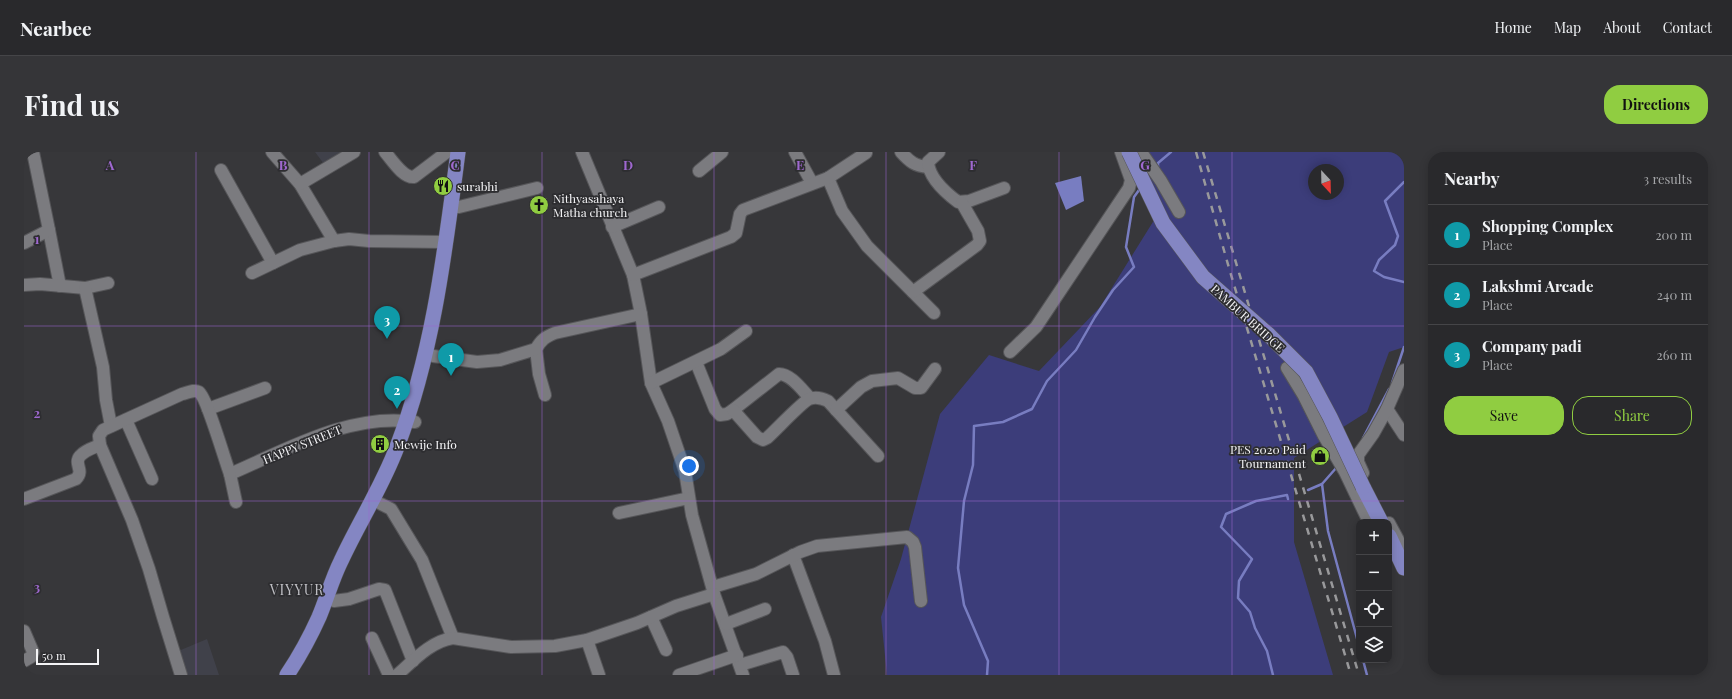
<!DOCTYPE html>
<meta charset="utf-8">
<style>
:root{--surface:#29292c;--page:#353538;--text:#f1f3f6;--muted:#a5a6a9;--line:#454548;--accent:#90cd41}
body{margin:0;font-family:"Playfair Display",serif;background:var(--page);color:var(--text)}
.controls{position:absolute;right:12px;bottom:12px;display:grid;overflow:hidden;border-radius:8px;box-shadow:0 2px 10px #0003}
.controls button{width:36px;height:36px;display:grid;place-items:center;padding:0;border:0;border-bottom:1px solid var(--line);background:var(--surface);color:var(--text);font:20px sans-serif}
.compass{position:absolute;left:1284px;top:12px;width:36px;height:36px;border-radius:50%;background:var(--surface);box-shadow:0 2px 10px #0003;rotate:158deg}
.scale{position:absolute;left:12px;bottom:10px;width:63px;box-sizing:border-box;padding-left:4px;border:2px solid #f4f4f6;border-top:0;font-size:11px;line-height:14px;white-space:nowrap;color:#f4f4f6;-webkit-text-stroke:3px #2d2d30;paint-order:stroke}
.you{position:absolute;left:665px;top:314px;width:14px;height:14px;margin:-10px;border:3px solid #fff;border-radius:50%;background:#1a73e8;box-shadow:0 0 0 6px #1a73e833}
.badge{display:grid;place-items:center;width:26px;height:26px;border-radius:50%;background:var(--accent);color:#fff;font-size:13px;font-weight:700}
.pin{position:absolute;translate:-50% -33px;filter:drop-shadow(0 1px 2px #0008)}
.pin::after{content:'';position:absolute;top:21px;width:14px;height:12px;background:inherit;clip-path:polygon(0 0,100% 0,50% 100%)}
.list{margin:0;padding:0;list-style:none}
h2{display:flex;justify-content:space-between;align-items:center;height:52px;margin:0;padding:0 16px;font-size:17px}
h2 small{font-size:13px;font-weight:400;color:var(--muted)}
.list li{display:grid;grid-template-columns:26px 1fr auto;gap:12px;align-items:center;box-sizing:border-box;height:60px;padding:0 16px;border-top:1px solid var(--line)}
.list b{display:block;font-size:15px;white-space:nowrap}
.list p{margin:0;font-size:13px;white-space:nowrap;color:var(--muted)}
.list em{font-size:13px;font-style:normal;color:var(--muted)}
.actions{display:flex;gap:8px;padding:12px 16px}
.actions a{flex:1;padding:9px 0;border:1px solid var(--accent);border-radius:16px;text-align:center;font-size:14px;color:var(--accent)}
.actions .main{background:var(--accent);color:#111}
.icon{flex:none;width:22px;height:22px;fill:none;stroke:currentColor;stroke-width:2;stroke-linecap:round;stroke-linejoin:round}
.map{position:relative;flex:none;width:1380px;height:523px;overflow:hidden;border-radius:16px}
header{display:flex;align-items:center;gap:24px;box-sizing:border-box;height:56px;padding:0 20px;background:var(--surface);border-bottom:1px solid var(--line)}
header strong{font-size:19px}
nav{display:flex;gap:22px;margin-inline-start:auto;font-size:14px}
.intro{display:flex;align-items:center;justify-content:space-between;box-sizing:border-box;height:96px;padding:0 24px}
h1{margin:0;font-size:28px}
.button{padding:10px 18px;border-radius:16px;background:var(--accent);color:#111;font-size:14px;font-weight:700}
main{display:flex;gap:24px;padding:0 24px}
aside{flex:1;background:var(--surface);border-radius:16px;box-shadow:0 2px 10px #0003}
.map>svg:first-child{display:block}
</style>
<header>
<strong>Nearbee</strong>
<nav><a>Home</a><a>Map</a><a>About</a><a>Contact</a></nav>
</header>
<div class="intro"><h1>Find us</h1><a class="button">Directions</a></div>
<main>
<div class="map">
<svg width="1380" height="523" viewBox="0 0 1380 523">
<rect width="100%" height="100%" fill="#37373a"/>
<g fill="#40414a">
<polygon points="291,0 317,0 300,12"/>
<polygon points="183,487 195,523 160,523 152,500"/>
</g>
<path fill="#3c3d7a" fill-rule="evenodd" d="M1107 0H1380V195L1365 200 1343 260 1270 306V390L1309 523H863L857 465 877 407 916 262 965 203 1015 219 1076 155 1132 65ZM1290 18H1314V42H1290Z"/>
<polygon fill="#787dc1" points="1057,24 1060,49 1042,58 1031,31"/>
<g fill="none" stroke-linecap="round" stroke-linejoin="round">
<g stroke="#787dc1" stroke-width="2.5">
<polyline points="1134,16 1134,11 1147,0"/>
<polyline points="1380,30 1361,49 1374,84 1371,93 1355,108 1350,119 1360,125 1380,130"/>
<polyline points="1368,231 1380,195"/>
<polyline points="1339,286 1365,237"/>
<polyline points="1298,332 1304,379 1335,494"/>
<polyline points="1284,338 1298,332 1313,315"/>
<polyline points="1339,508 1343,523"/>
<polyline points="963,523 964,509 940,453 934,416 940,349 949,313 950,274 979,270 1008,257 1023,229 1052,198 1071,165 1089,138 1110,115 1102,95 1110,45 1115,38"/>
<polyline points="1249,523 1243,499 1231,476 1226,460 1214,446 1215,429 1228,407 1197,375 1202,362 1232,349 1263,343 1264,347"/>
</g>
<defs>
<g id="minor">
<polyline points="248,0 276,32 310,89"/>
<path d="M361 0C368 8 379 26 390 25L423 0"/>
<polyline points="558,0 609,123 617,162 627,231 644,269 661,319 668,363 690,442 719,523"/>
<polyline points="771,0 788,31"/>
<path d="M877 0C886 10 891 14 904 15"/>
<path d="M915 0 904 10C905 26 922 41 934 50L945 49 980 36"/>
<polyline points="1117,0 1137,29 1155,60"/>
<polyline points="197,18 249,111"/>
<polyline points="675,19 698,0"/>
<polyline points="804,26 818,59 843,94 910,161"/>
<polyline points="276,32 330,0"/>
<polyline points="435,55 513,36"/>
<polyline points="588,75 635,55"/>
<polyline points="25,78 36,134"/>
<polyline points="0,91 25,78 9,0"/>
<polyline points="228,121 276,98 310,89 325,87 345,89 421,90"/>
<polyline points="609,123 707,85 712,81 716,62 719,58 804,26 842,1"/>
<polyline points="0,133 16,132 61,136 84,131"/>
<polyline points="61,136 79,215 82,248 87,274"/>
<polyline points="889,140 953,93 956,89 954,79 938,51"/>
<polyline points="512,197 515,222 521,243"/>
<polyline points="986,200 1012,175 1105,36 1107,28 1097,0"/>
<path d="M409 204 453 210 476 208 512 197C517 188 521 185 531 181L617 162"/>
<path d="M672 210 691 257 696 263 703 262 709 258 755 222C767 222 778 238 786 246"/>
<polyline points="1263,216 1280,244 1300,284 1321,320 1345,370"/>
<polyline points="627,231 697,197 722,179"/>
<polyline points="184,257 241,236"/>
<polyline points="1363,257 1380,283"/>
<path d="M709 258 733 285 739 288 743 286C752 278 777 251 785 247 792 244 798 246 804 249L854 304"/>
<polyline points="812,258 837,235 848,229 874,226 891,236 897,236 911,217"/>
<polyline points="102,268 128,327"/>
<polyline points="1339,321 1334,310 1334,303 1349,282 1363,257 1380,218"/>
<path d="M0 347 52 327C61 318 49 312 56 304 61 298 69 296 76 293"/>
<path d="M212 350 206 322C262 298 327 260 391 270"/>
<polyline points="357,352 367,357 398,408 429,486"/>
<polyline points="595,361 665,346"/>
<polyline points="1365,371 1379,397"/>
<polyline points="769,403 801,489 810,523"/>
<polyline points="689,435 732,422 776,400 793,394 883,385 889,390 891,395 897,449"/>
<polyline points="310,449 325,447 355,437 361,438 389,509"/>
<polyline points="627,465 642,498"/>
<polyline points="702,472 741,457"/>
<polyline points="0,479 9,500 7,505 0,509"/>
<polyline points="348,486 365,523"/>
<polyline points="563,488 575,523"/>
<polyline points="716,513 759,500 763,505 769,523"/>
<path d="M157 523 139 465 125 417 108 368 76 293 75 284 79 278 158 242C163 241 170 237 175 240 183 246 201 309 206 322"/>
<path d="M373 523C389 509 407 489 429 486L487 495 531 494 563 488 613 471 652 454 690 442"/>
<polyline points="655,523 713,503"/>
</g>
<g id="major">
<polyline points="1339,335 1357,370"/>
<polyline points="1365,384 1380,416"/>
<path d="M263 523C275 505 286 485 295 465 303 446 308 427 317 409 335 370 358 335 373 295 409 201 421 99 434 0"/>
</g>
</defs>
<use href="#minor" stroke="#565659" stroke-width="14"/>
<use href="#major" stroke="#565659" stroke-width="16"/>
<use href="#minor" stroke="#7b7b7f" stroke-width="12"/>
<use href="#major" stroke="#8486c3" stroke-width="15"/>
<g stroke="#99999b" stroke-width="2.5" stroke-dasharray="7 7" stroke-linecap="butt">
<polyline points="1172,0 1205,116 1327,523"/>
<polyline points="1179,0 1335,523"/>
</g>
<defs>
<polyline id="major-bridge" points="1105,0 1139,71 1179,125 1245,183 1282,220 1306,265 1339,335"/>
</defs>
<use href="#major-bridge" stroke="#565659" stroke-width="16" stroke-linecap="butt"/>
<use href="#major-bridge" stroke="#8486c3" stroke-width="15"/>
</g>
<path fill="none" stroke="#9f68d0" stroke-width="1" stroke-opacity="0.55" d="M172 0V523M345 0V523M518 0V523M690 0V523M862 0V523M1035 0V523M1208 0V523M0 174H1380M0 349H1380"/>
<defs>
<symbol id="restaurant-disc" viewBox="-11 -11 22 22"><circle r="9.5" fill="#90cd41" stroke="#2d2d30"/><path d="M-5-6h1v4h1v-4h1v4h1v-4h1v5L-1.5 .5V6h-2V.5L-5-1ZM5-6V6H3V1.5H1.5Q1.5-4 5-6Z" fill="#111"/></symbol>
<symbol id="church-disc" viewBox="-11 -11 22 22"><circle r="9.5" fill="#90cd41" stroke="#2d2d30"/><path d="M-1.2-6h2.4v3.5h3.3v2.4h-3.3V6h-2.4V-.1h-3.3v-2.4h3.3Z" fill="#111"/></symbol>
<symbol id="building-disc" viewBox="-11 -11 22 22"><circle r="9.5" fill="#90cd41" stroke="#2d2d30"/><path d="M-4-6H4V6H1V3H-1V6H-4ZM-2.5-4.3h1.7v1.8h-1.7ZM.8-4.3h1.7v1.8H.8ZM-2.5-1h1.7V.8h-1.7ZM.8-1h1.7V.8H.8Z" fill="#111"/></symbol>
<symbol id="shop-disc" viewBox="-11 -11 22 22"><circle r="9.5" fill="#90cd41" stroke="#2d2d30"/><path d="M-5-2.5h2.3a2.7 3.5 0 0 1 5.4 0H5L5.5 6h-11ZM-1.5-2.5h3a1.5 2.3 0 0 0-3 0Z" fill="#111"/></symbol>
</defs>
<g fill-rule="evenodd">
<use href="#restaurant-disc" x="408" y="23" width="22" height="22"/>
<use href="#church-disc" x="504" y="42" width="22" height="22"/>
<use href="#building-disc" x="345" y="281" width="22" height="22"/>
<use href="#shop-disc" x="1285" y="293" width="22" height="22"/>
</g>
<g text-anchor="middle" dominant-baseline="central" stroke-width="3.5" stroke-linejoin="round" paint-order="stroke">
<g font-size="12" fill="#f4f4f6" stroke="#2d2d30" text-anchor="start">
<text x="433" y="34">surabhi</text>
<text x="529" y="46">Nithyasahaya<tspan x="529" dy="14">Matha church</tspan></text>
<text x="370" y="292">Mewije Info</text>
<text x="1282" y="297" text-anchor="end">PES 2020 Paid<tspan x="1282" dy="14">Tournament</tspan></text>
</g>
<g font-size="12" fill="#f4f4f6" stroke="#2d2d30">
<text transform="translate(1224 166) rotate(42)">PAMBUR BRIDGE</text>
<text transform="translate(278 292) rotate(-22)">HAPPY STREET</text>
</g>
<g font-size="14" letter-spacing="1" fill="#bebec3" stroke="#2d2d30">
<text x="273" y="437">VIYYUR</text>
</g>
</g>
<g font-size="13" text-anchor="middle" font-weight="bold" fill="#9f68d0" stroke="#2d2d30" stroke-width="3.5" stroke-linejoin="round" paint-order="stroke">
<text x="86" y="18">A</text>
<text x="259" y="18">B</text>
<text x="431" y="18">C</text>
<text x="604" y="18">D</text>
<text x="776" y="18">E</text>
<text x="949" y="18">F</text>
<text x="1121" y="18">G</text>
<text x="13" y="92">1</text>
<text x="13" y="266">2</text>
<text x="13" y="440">3</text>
</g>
</svg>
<div class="controls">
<button>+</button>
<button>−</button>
<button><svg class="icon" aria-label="locate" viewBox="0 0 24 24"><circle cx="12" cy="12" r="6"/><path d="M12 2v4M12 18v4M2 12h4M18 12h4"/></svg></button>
<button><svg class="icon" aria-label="layers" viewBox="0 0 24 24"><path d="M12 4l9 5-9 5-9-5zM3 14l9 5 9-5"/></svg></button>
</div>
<svg class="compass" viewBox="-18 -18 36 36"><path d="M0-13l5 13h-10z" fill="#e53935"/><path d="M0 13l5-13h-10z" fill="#a5a6a9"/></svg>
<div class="scale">50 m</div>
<div class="you"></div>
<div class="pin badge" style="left:427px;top:224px;background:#0f9aa8">1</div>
<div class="pin badge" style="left:373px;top:257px;background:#0f9aa8">2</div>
<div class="pin badge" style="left:363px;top:187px;background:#0f9aa8">3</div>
</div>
<aside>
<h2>Nearby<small>3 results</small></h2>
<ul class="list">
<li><span class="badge" style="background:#0f9aa8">1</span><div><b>Shopping Complex</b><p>Place</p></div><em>200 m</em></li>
<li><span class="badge" style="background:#0f9aa8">2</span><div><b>Lakshmi Arcade</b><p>Place</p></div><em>240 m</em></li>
<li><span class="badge" style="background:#0f9aa8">3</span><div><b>Company padi</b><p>Place</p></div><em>260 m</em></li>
</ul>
<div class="actions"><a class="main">Save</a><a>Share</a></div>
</aside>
</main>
